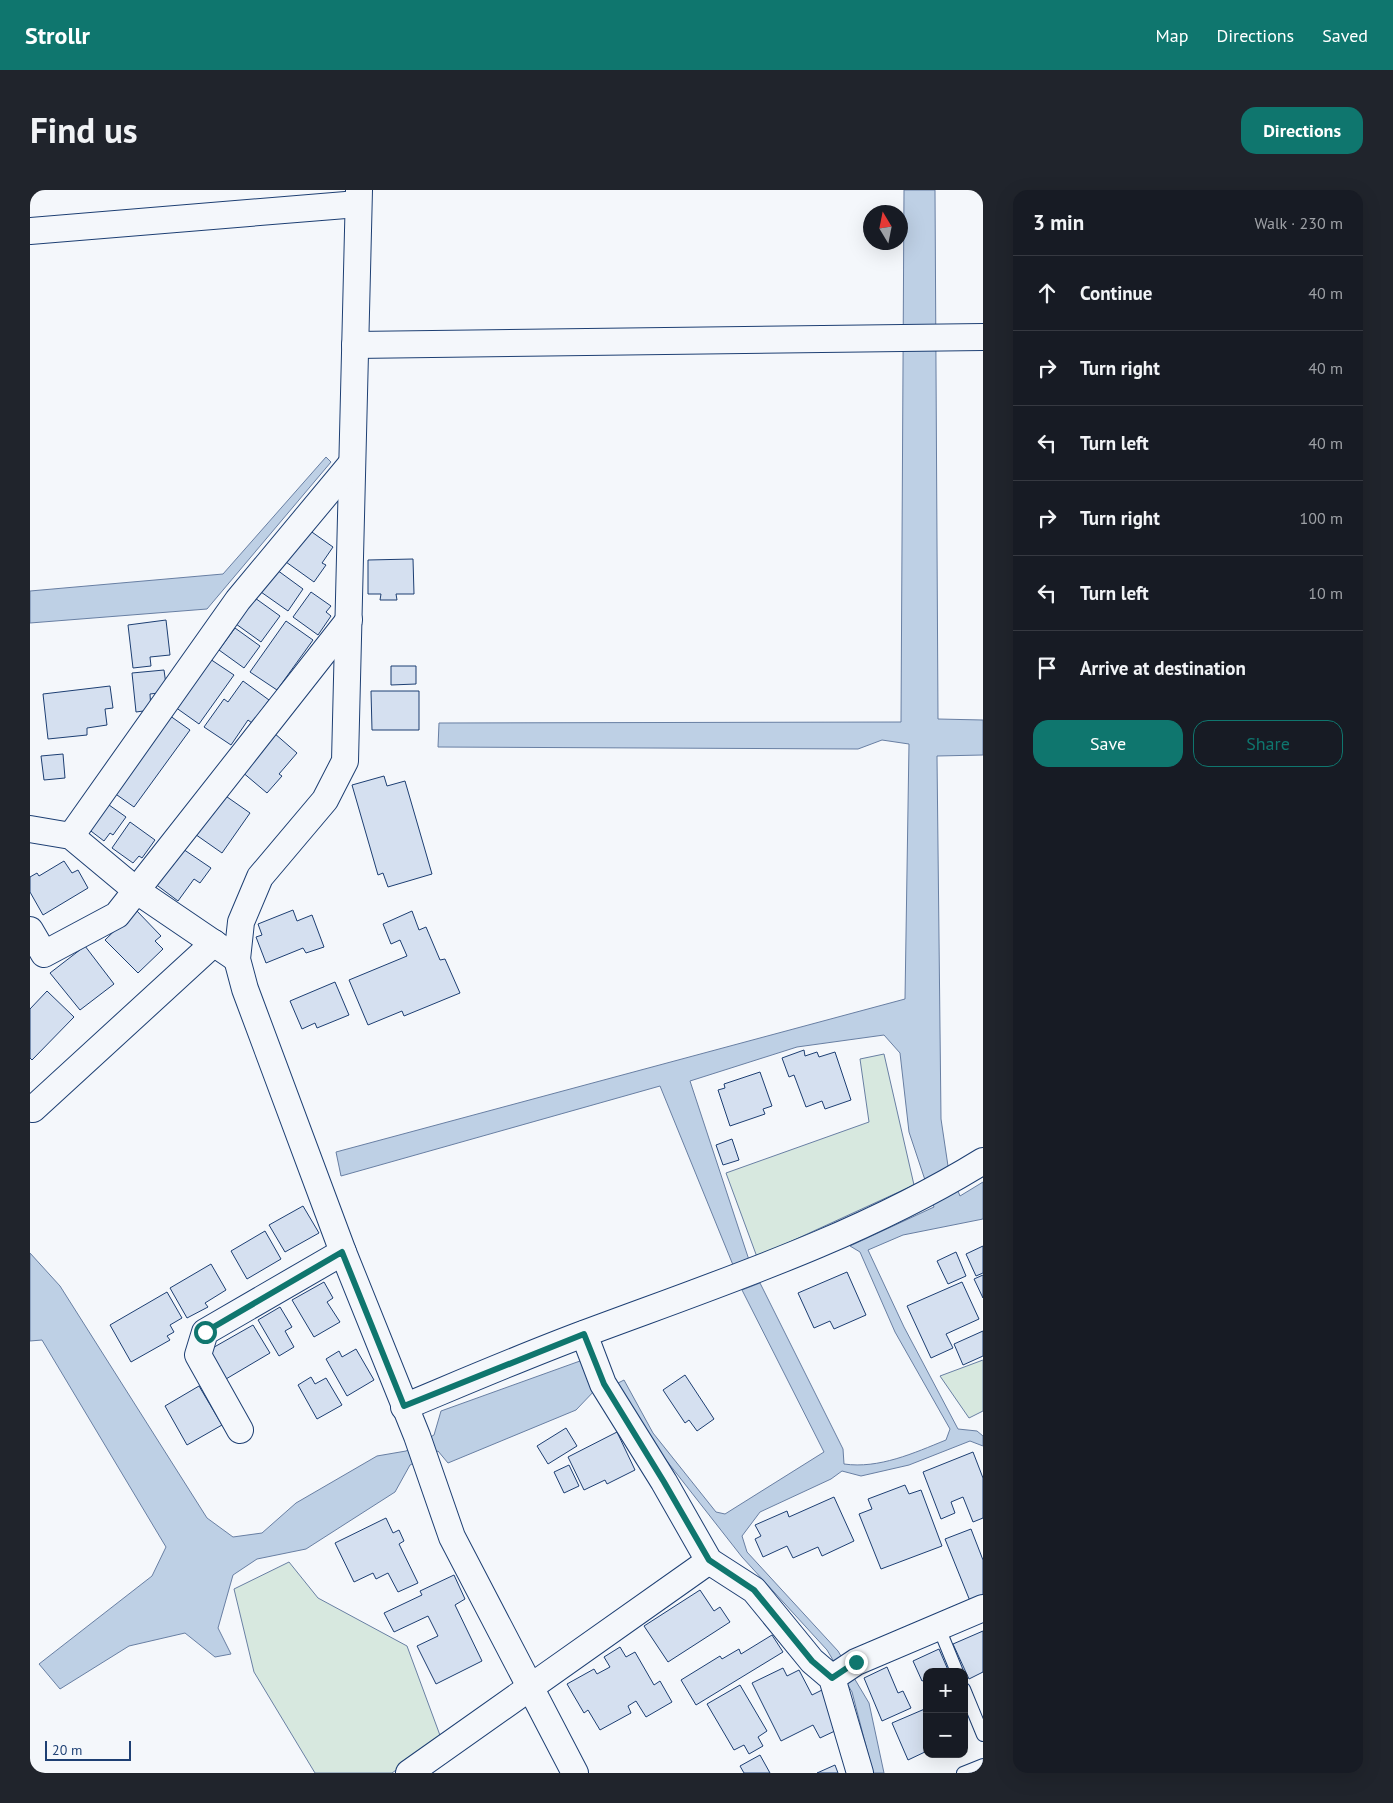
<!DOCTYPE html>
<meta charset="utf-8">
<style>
:root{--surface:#171b24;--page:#20242c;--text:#f1f3f6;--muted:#9ea1a6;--line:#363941;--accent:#0f766e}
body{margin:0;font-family:"PT Sans",sans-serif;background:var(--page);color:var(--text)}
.controls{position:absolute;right:15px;bottom:15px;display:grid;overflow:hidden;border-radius:10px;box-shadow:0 5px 20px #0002}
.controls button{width:45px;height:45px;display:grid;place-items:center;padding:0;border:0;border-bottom:1px solid var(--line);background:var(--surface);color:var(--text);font:25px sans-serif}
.compass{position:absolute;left:833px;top:15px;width:45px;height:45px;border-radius:50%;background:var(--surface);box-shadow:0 5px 20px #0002;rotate:350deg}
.scale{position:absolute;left:15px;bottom:12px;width:86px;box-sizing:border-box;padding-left:5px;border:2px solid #1d3f73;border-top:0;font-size:14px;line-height:18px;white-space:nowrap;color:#1d3f73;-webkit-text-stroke:4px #f4f7fb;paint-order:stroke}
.stop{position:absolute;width:15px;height:15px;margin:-11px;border:4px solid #0f766e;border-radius:50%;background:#fff}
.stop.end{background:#0f766e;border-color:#fff;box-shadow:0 1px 5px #0008}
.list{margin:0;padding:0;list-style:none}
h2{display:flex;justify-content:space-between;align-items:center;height:65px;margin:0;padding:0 20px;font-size:21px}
h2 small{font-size:16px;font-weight:400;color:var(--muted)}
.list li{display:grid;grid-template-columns:32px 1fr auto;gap:15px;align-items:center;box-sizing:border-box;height:75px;padding:0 20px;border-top:1px solid var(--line)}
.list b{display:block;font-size:19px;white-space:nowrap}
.list em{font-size:16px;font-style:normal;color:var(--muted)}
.actions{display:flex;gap:10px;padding:15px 20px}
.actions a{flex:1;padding:11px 0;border:1px solid var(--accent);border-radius:15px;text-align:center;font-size:18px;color:var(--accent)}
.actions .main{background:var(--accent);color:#fff}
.icon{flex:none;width:28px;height:28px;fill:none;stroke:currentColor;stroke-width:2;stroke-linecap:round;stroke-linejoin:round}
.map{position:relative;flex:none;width:953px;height:1583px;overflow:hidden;border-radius:15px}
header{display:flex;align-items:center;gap:30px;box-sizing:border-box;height:70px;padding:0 25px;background:var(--accent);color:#fff}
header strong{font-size:24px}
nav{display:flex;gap:28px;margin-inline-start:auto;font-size:18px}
.intro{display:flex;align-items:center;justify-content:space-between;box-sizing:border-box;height:120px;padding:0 30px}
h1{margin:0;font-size:35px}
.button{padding:12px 22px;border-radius:15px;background:var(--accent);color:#fff;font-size:18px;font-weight:700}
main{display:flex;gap:30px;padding:0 30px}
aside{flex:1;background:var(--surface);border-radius:15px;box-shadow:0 5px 20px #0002}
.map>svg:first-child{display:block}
</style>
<header>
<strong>Strollr</strong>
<nav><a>Map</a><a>Directions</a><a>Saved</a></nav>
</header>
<div class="intro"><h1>Find us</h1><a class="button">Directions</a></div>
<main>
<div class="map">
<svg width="953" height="1583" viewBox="0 0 953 1583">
<rect width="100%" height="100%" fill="#f4f7fb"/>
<g fill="#d7e8df" stroke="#687fa3">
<polygon points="854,864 884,995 727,1067 696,983 839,932 830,869"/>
<polygon points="953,1170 953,1221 939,1228 910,1186"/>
<polygon points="259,1372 288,1408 377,1456 411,1548 362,1583 285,1583 224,1482 204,1399"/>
</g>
<g fill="#bed0e5" stroke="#687fa3">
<path d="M874 0H905L908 529 953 530V565L907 566 911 929 918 976 930 1006 953 992V1029L873 1045 838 1060 874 1137 928 1239 947 1241 953 1246V1256L940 1251 879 1275 831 1286 812 1281 801 1289 730 1322 712 1346 717 1362 808 1461 839 1513 854 1583H843L822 1502 797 1460 712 1367 618 1247 586 1194 594 1190 623 1243 686 1322 695 1324 794 1262 712 1100 730 1093 813 1259 814 1274C849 1279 884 1263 916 1250L920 1239 865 1142 830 1062 820 1056 904 1017 879 942 870 863 854 845 767 857 660 891 719 1070 703 1075 630 896 311 986 306 962 875 809 879 554 852 550 828 559 408 557 409 533 871 532Z"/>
<polygon points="296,267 301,272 177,419 0,433 0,401 193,384"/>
<polygon points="0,1063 30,1096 177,1328 203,1347 232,1343 266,1313 347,1266 376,1261 404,1245 411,1221 550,1171 567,1198 546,1220 418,1273 408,1261 380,1275 365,1302 276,1359 227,1369 203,1385 188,1438 201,1464 185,1467 155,1443 99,1456 30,1499 9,1474 122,1386 136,1357 12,1150 0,1151"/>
</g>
<g fill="#d5e0f0" stroke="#1d3f73">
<polygon points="279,340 303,357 292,373 296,375 284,392 256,372"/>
<polygon points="383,369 384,404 366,404 367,410 350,410 351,404 338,404 338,370"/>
<polygon points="247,380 273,399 258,421 231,402"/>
<polygon points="281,402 301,416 296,422 301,426 288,445 263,427"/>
<polygon points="225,408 250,426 231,452 206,434"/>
<polygon points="136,430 140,465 120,467 121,476 103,478 98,435"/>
<polygon points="256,431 283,450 247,500 220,482"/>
<polygon points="205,438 230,456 214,478 189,460"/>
<polygon points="180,469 204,485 169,534 145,517"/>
<polygon points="361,476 386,476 386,494 361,495"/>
<polygon points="134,480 137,502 120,504 121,520 106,522 102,483"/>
<polygon points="213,491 239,510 222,533 218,530 201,555 174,537 194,509 198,512"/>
<polygon points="80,496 83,518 75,519 77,535 57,538 57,545 18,549 13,504"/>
<polygon points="341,501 389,501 389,540 342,540"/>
<polygon points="136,523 160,540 104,617 80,600"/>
<polygon points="244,543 267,563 249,584 252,586 237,603 211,581"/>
<polygon points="33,564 35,588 14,590 11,566"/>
<polygon points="354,586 357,596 375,591 402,684 358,697 353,683 348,685 322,595"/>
<polygon points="190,602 220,623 192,663 162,642"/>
<polygon points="72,610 96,627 83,645 80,643 74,651 53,635"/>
<polygon points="100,632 125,650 112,668 109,666 103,673 82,658"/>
<polygon points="150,657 181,678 170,693 164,689 148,711 124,693"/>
<polygon points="34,671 42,683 48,680 58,698 13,725 0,702 0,687 7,683 9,686"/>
<polygon points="106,720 131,746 125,751 133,759 108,783 75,750"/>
<polygon points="263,720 267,731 282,725 294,757 276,763 273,758 236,773 226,747 232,745 228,734"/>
<polygon points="382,721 389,740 396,737 410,770 415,769 430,803 374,826 372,821 338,835 319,790 377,766 370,750 361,754 353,734"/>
<polygon points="55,756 84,794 50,820 20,783"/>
<polygon points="305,792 319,825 287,838 285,833 272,839 260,811"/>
<polygon points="17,801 44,827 2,870 0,868 0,819"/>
<polygon points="774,860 775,866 787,862 789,867 805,862 821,910 795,919 792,911 776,917 764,885 759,887 752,868"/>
<polygon points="730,882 742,916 733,919 735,924 700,936 688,900 695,898 694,894"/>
<polygon points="702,949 709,970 693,975 686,955"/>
<polygon points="273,1016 289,1043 255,1062 239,1035"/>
<polygon points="235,1041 251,1069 217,1089 201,1061"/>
<polygon points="953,1056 953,1083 946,1086 936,1064"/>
<polygon points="926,1062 936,1086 918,1094 907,1071"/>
<polygon points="181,1074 196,1100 175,1113 178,1117 157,1128 140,1098"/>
<polygon points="817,1082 836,1125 804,1139 800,1131 784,1138 768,1103"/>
<polygon points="953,1085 953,1108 944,1089"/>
<polygon points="294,1092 303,1108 297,1112 310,1132 284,1147 262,1110"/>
<polygon points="932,1092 949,1129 916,1144 923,1158 901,1168 877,1116"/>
<polygon points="137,1102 152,1128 140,1135 144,1142 137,1146 140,1150 101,1172 80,1135"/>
<polygon points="250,1117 262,1137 255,1141 264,1157 249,1166 228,1130"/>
<polygon points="223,1135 240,1163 196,1189 179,1160"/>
<polygon points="953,1141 953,1166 933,1175 924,1154"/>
<polygon points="326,1159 344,1190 317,1206 296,1169 309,1161 312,1167"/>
<polygon points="655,1185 684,1229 667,1241 659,1230 655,1233 633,1200"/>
<polygon points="281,1187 285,1194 296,1188 312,1215 287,1229 268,1195"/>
<polygon points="169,1196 192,1235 157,1255 135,1216"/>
<polygon points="536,1238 547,1256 518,1274 507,1256"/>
<polygon points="587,1242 605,1280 577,1294 575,1290 554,1300 538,1267"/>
<polygon points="943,1262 953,1288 953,1328 943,1332 933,1307 921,1312 925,1323 911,1329 893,1282"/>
<polygon points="539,1275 549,1296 534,1303 524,1282"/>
<polygon points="875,1295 879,1304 891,1300 912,1356 851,1379 829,1324 842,1319 838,1309"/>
<polygon points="804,1307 824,1351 792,1366 788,1357 763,1368 757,1356 733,1367 725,1349 731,1346 725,1335 757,1321 759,1327"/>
<polygon points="356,1328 363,1343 369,1340 374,1351 369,1354 388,1393 368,1402 358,1383 346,1389 343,1383 324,1392 305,1353"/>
<polygon points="941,1339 953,1370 953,1405 940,1411 915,1349"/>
<polygon points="424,1385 435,1409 425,1415 452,1471 406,1494 387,1456 408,1446 398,1426 364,1442 354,1423 392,1405 390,1401"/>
<polygon points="670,1400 684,1421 690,1417 700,1432 638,1472 614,1436"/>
<polygon points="953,1441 953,1482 939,1489 923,1454"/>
<polygon points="742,1445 753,1462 666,1515 651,1490 690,1466 692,1469 709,1459 711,1464"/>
<polygon points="590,1457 596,1467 605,1462 624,1495 630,1491 642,1512 616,1527 606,1511 598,1516 601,1523 570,1540 558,1520 554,1523 537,1494 564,1479 567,1484 580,1477 574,1467"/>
<polygon points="909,1459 918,1480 897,1482 897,1489 892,1491 883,1471"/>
<polygon points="857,1477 868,1503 873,1501 881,1518 852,1531 834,1488"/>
<polygon points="753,1478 757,1486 769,1480 782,1505 792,1500 807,1540 790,1548 783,1535 751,1551 722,1493"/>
<polygon points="710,1495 737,1541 728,1547 733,1556 719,1564 714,1555 704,1560 677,1514"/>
<polygon points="897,1518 897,1561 878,1570 862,1533"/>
<polygon points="730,1565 740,1583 714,1583 710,1576"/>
<polygon points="805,1575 808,1583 787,1583"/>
</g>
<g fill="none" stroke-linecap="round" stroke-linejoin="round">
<defs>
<g id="lane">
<polyline points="909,1438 927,1482"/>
<polyline points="934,1499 953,1545"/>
<polyline points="933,1583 953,1575"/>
</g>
<g id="street">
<polyline points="329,0 315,571 295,610 230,687 211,732 207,769 215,799 313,1062 387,1246 422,1347 545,1583"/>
<polyline points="0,41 328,14"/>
<polyline points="325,155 953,147"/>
<polyline points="0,639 41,646 107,701 207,769"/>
<polyline points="41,646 208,410 322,273"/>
<polyline points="0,740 14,764 87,725 319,430"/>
<polyline points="3,919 184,753"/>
<polyline points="554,1144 573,1194 634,1292 679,1371 724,1400 782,1471 802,1488 830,1583"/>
<path d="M374 1217C434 1192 494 1166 556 1143 690 1093 830 1047 953 971"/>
<polyline points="210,1240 168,1165 175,1142 313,1062"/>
<polyline points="802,1488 826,1472 953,1418"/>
<polyline points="379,1583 679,1371"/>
</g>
</defs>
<use href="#lane" stroke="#1d3f73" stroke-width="14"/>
<use href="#street" stroke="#1d3f73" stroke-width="28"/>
<use href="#lane" stroke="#f4f7fb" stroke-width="12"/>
<use href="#street" stroke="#f4f7fb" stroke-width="26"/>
</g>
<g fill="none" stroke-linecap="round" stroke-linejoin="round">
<polyline stroke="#0f766e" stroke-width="6" points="175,1142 312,1062 374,1216 554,1144 574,1194 634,1292 679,1370 724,1400 782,1471 802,1488 826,1472"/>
</g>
</svg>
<div class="controls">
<button>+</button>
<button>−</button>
</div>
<svg class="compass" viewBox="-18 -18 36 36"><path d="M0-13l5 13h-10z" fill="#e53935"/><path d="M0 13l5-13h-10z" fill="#9ea1a6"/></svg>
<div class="scale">20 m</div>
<div class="stop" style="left:175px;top:1142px"></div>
<div class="stop end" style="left:826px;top:1472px"></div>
</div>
<aside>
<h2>3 min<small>Walk · 230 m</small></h2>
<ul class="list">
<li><svg class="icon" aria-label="ahead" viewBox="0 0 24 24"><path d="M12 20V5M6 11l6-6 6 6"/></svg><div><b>Continue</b></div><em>40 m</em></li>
<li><svg class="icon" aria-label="right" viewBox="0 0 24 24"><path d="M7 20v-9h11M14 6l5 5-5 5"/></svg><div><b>Turn right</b></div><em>40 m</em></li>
<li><svg class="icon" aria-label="left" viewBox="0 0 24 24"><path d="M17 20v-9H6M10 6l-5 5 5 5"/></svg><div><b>Turn left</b></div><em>40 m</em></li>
<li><svg class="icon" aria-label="right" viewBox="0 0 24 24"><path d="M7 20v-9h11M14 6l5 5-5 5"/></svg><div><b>Turn right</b></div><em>100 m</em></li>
<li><svg class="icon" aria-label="left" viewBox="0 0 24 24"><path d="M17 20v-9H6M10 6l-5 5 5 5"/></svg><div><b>Turn left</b></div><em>10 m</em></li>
<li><svg class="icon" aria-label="arrive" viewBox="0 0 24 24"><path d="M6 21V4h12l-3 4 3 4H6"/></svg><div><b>Arrive at destination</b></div></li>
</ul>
<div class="actions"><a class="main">Save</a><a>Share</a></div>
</aside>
</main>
